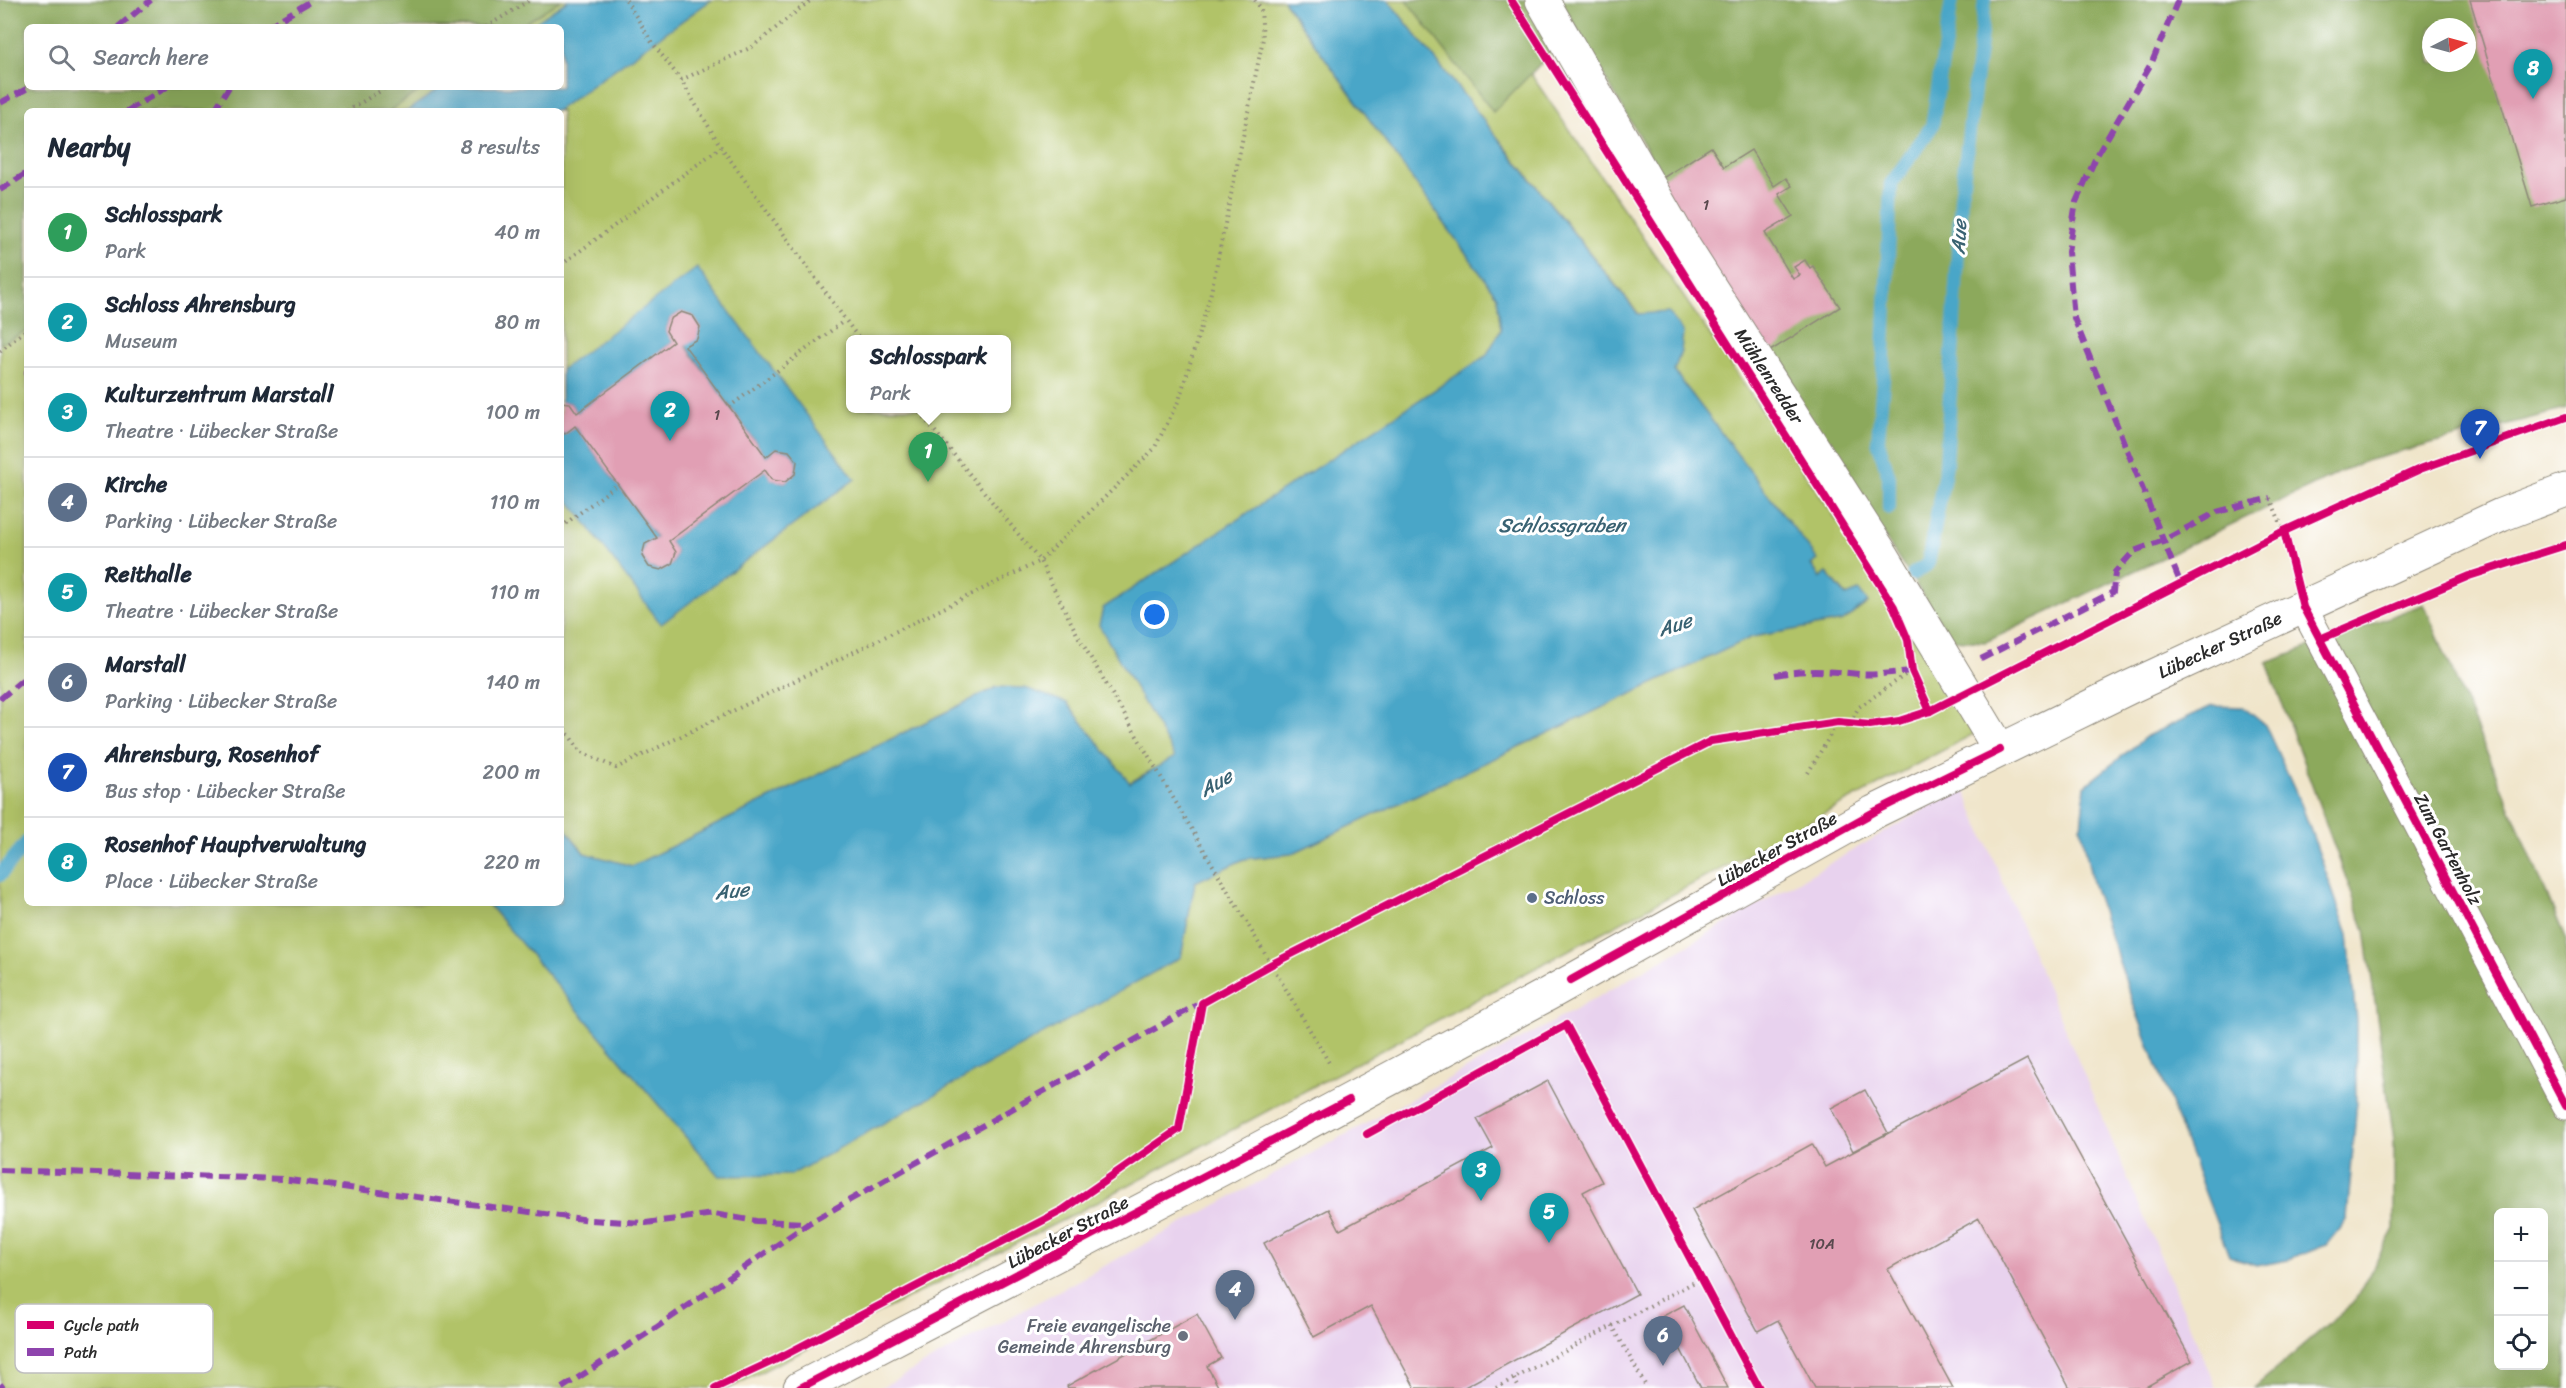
<!DOCTYPE html>
<meta charset="utf-8">
<style>
:root{--surface:#fff;--page:#f6f6f7;--text:#1f2937;--muted:#747a83;--line:#e0e1e3;--accent:#ea580c}
body{margin:0;font-family:Sriracha,sans-serif;background:var(--page);color:var(--text)}
.controls{position:absolute;right:18px;bottom:18px;display:grid;overflow:hidden;border-radius:9px;box-shadow:0 6px 24px #0002}
.controls button{width:54px;height:54px;display:grid;place-items:center;padding:0;border:0;border-bottom:2px solid var(--line);background:var(--surface);color:var(--text);font:30px sans-serif}
.compass{position:absolute;left:2422px;top:18px;width:54px;height:54px;border-radius:50%;background:var(--surface);box-shadow:0 6px 24px #0002;rotate:84deg}
.you{position:absolute;left:1155px;top:615px;width:21px;height:21px;margin:-15px;border:4px solid #fff;border-radius:50%;background:#1a73e8;box-shadow:0 0 0 9px #1a73e833}
.badge{display:grid;place-items:center;width:39px;height:39px;border-radius:50%;background:var(--accent);color:#fff;font-size:20px;font-weight:700}
.pin{position:absolute;translate:-50% -50px;filter:drop-shadow(0 2px 3px #0008)}
.pin::after{content:'';position:absolute;top:32px;width:21px;height:18px;background:inherit;clip-path:polygon(0 0,100% 0,50% 100%)}
.popup{position:absolute;left:846px;top:335px;width:165px;height:78px;box-sizing:border-box;display:grid;place-content:center;border-radius:9px;background:var(--surface);filter:drop-shadow(0 2px 4px #0005);font-size:20px;white-space:nowrap;color:var(--muted)}
.popup b{font-size:22px;color:var(--text)}
.popup::after{content:'';position:absolute;left:50%;top:100%;margin-left:-12px;border:12px solid transparent;border-top-color:var(--surface)}
.list{margin:0;padding:0;list-style:none}
h2{display:flex;justify-content:space-between;align-items:center;height:78px;margin:0;padding:0 24px;font-size:26px}
h2 small{font-size:20px;font-weight:400;color:var(--muted)}
.list li{display:grid;grid-template-columns:39px 1fr auto;gap:18px;align-items:center;box-sizing:border-box;height:90px;padding:0 24px;border-top:2px solid var(--line)}
.list b{display:block;font-size:22px;white-space:nowrap}
.list p{margin:0;font-size:20px;white-space:nowrap;color:var(--muted)}
.list em{font-size:20px;font-style:normal;color:var(--muted)}
.icon{flex:none;width:33px;height:33px;fill:none;stroke:currentColor;stroke-width:2;stroke-linecap:round;stroke-linejoin:round}
.map{position:relative;flex:none;width:2566px;height:1388px;overflow:hidden}
.search{position:absolute;background:var(--surface);box-shadow:0 6px 24px #0002;left:24px;top:24px;width:540px;height:66px;display:flex;align-items:center;gap:15px;box-sizing:border-box;padding:0 21px;border-radius:9px;color:var(--muted);font-size:22px}
.panel{position:absolute;background:var(--surface);box-shadow:0 6px 24px #0002;left:24px;top:108px;width:540px;height:798px;border-radius:9px}
.map>svg:first-child{display:block}
</style>
<div class="map">
<svg width="2566" height="1388" viewBox="0 0 2566 1388">
<rect width="100%" height="100%" fill="#fff"/>
<filter id="ink" filterUnits="userSpaceOnUse"><feTurbulence type="fractalNoise" baseFrequency=".0167" numOctaves="2"/><feDisplacementMap in="SourceGraphic" scale="12" xChannelSelector="R" yChannelSelector="G"/><feConvolveMatrix kernelMatrix="1 2 1 2 8 2 1 2 1" color-interpolation-filters="sRGB"/></filter>
<filter id="wash" filterUnits="userSpaceOnUse"><feTurbulence type="fractalNoise" baseFrequency=".008" numOctaves="4" result="noise"/><feDisplacementMap in="SourceGraphic" scale="24" xChannelSelector="R" yChannelSelector="G"/><feGaussianBlur stdDeviation="1.35" result="paint"/><feColorMatrix in="noise" values="0 0 0 0 0 0 0 0 0 0 0 0 0 0 0 0 0 1.4 0 .05"/><feComposite in="paint" operator="in"/></filter>
<g filter="url(#wash)">
<rect width="100%" height="100%" fill="#f0e5ca"/>
<polygon fill="#e8d2ee" points="1963,787 2216,1388 880,1388 1573,1011"/>
<g fill="#b1c367" stroke="#6e7749" stroke-width="1.5" fill-rule="evenodd">
<polygon points="0,0 568,0 529,27 27,27 27,87 442,87 407,111 27,111 27,903 487,903 719,1176 1181,957 1195,882 1244,859 1291,854 1752,637 1843,621 1868,603 1847,596 1827,573 1820,578 1811,564 1817,559 1674,371 1681,351 1669,313 1639,314 1388,0 1480,0 1981,730 1067,1218 729,1388 0,1388"/>
<path d="M711 0H1283L1497 296 1501 330 1486 356 1099 625 1175 757 1129 783 1067 703 997 687 632 866 584 853 561 823V111H556ZM850 340H1006V408H850Z"/>
</g>
<g fill="#8ca95c" stroke="#5c6a44" stroke-width="1.5" fill-rule="evenodd">
<polygon points="0,0 561,0 519,27 27,27 27,87 426,87 389,111 27,111 27,331 0,344"/>
<polygon points="1406,0 1540,0 1567,37 1493,112"/>
<path d="M1560 0H2566V409L2362 462 1986 642 1952 640 1765 354ZM2431 27H2467V63H2431Z"/>
<path d="M2424 604 2566 940V1388H2254L2354 1302 2394 1229V1140L2365 930 2267 663ZM2498 1212H2544V1366H2498Z"/>
</g>
<g fill="#4aa6c8" stroke="#3a687a" stroke-width="1.5">
<polygon points="568,0 711,0 556,111 407,111 442,87 561,87 561,27 529,27"/>
<polygon points="1283,0 1388,0 1638,314 1668,312 1683,333 1681,351 1674,371 1818,560 1811,565 1820,578 1827,573 1846,596 1859,591 1868,602 1843,621 1752,637 1291,854 1244,859 1195,882 1181,957 791,1175 719,1176 487,903 561,903 561,823 584,853 632,866 997,687 1025,688 1067,703 1130,783 1175,757 1099,625 1103,608 1486,356 1501,330 1497,296"/>
<polygon points="697,268 855,479 661,624 561,490 561,433 565,434 575,426 657,538 645,544 642,556 649,567 661,570 672,564 676,552 669,541 765,470 773,480 785,482 795,474 797,461 789,451 776,449 766,457 686,346 700,327 693,316 681,312 670,319 666,331 673,342 577,413 570,403 561,402 561,370"/>
<polygon points="2212,706 2243,707 2265,725 2302,806 2348,934 2356,1021 2356,1113 2347,1219 2326,1245 2288,1260 2256,1266 2229,1256 2133,1003 2092,882 2081,827 2085,786 2147,736"/>
</g>
<g fill="none" stroke-linecap="round" stroke-linejoin="round">
<g stroke="#4aa6c8" stroke-width="14">
<polyline points="1889,508 1889,477 1878,441 1883,379 1891,184 1932,126 1952,0"/>
<polyline points="1913,574 1928,564 1946,465 1961,198 1985,0"/>
<polyline points="0,875 27,842"/>
</g>
</g>
<g id="blocks">
<g fill="#e19fb4">
<polygon points="2470,0 2566,0 2566,197 2532,207"/>
<polygon points="1711,147 1724,167 1751,150 1774,186 1786,178 1792,186 1779,194 1793,216 1765,233 1793,279 1800,275 1794,267 1805,260 1810,268 1813,266 1840,307 1767,353 1658,181"/>
<polygon points="681,312 693,316 700,327 697,339 685,346 766,457 776,449 789,451 797,461 795,474 785,482 772,480 765,470 669,541 676,552 672,564 661,570 649,567 642,556 645,544 657,538 575,426 565,434 561,433 561,402 570,403 577,413 673,342 666,331 670,319"/>
<polygon points="2027,1059 2192,1361 2144,1388 2070,1388 1979,1218 1888,1269 1953,1388 1815,1388 1778,1320 1758,1331 1692,1210 1812,1144 1825,1167"/>
<polygon points="1548,1081 1602,1182 1583,1192 1637,1294 1463,1388 1415,1388 1371,1306 1314,1337 1264,1243 1329,1209 1340,1230 1493,1148 1477,1119"/>
<polygon points="1865,1090 1888,1133 1853,1151 1831,1108"/>
<polygon points="1684,1305 1728,1388 1701,1388 1663,1316"/>
<polygon points="1197,1314 1221,1358 1207,1366 1219,1388 1068,1388 1067,1386"/>
</g>
</g>
</g>
<g filter="url(#ink)">
<use href="#blocks" fill-opacity="0" stroke="#8e887a" stroke-width="1.5"/>
<g fill="none" stroke-linecap="round" stroke-linejoin="round">
<defs>
<polyline id="lane" points="2303,607 2566,1106"/>
<polyline id="street" points="1542,0 1686,250 1884,558 2000,750"/>
<polyline id="primary" points="800,1388 1223,1168 1548,994 1874,812 2130,687 2501,515 2566,490"/>
</defs>
<use href="#lane" stroke="#8e887a" stroke-width="29"/>
<use href="#street" stroke="#8e887a" stroke-width="35"/>
<use href="#primary" stroke="#8e887a" stroke-width="35"/>
<g stroke="#8e887a" stroke-width="4" stroke-dasharray="1.5 4.5" stroke-linecap="butt">
<polyline points="626,0 651,41 681,80 721,147 860,340"/>
<polyline points="486,27 530,0"/>
<polyline points="681,80 752,47 811,0"/>
<polyline points="347,111 387,87"/>
<polyline points="561,265 721,147"/>
<polyline points="0,351 27,329"/>
<polyline points="729,407 844,321"/>
<polyline points="916,408 1040,561 1078,636 1331,1066"/>
<polyline points="2270,498 2284,531 2293,568"/>
<polyline points="561,527 618,484"/>
<polyline points="1850,722 1859,707 1908,673"/>
<polyline points="561,724 581,752 616,768 1040,561 1154,449 1179,400 1210,297 1263,39 1261,9 1255,0"/>
<polyline points="1808,773 1838,722"/>
<polyline points="1612,1325 1647,1388"/>
<polyline points="1514,1379 1519,1388"/>
<polyline points="1496,1388 1700,1279"/>
</g>
<use href="#lane" stroke="#fff" stroke-width="27"/>
<use href="#street" stroke="#fff" stroke-width="33"/>
<use href="#primary" stroke="#fff" stroke-width="33"/>
<g stroke="#8e44ad" stroke-width="6" stroke-dasharray="12 6" stroke-linecap="butt">
<polyline points="2178,0 2152,62 2096,157 2076,202 2068,252 2074,318 2180,582"/>
<polyline points="118,27 151,0"/>
<polyline points="267,27 313,0"/>
<polyline points="0,103 30,87"/>
<polyline points="127,111 167,87"/>
<polyline points="214,111 229,87"/>
<polyline points="0,190 27,173"/>
<polyline points="27,370 27,382"/>
<polyline points="1981,659 2113,592 2115,572 2134,551 2164,540 2217,512 2270,498"/>
<path d="M1775 675C1805 669 1829 671 1859 674 1876 676 1895 672 1912 671"/>
<polyline points="0,699 27,676"/>
<polyline points="0,1170 282,1179 590,1220 646,1223 714,1214 756,1221 809,1223"/>
<polyline points="0,1384 3,1388"/>
<polyline points="562,1388 657,1327 809,1223 1204,1001"/>
</g>
<defs>
<g id="cycleway">
<polyline points="1511,0 1894,607 1908,640 1912,671 1930,711"/>
<polyline points="2284,531 2303,607 2566,1106"/>
<polyline points="2320,639 2469,576 2566,545"/>
<polyline points="1571,980 1874,812 2000,750"/>
<polyline points="1367,1134 1566,1025 1759,1388"/>
<polyline points="715,1388 775,1360 1063,1210 1179,1129 1202,1003 1272,964 1711,741 1838,722 1870,725 1899,721 1930,711 2284,531 2420,469 2566,417"/>
<polyline points="800,1388 1349,1100"/>
</g>
</defs>
<use href="#cycleway" stroke="#fff" stroke-width="11"/>
<use href="#cycleway" stroke="#d6006c" stroke-width="8"/>
</g>
</g>
<circle fill="#5c6f8a" stroke="#fff" stroke-width="2" cx="1532" cy="898" r="6"/>
<circle fill="#6b7280" stroke="#fff" stroke-width="2" cx="1183" cy="1336" r="6"/>
<g text-anchor="middle" dominant-baseline="central" stroke-width="6" stroke-linejoin="round" paint-order="stroke">
<g font-size="15" fill="#58484d">
<text x="1706" y="205">1</text>
<text x="717" y="415">1</text>
<text x="1822" y="1244">10A</text>
</g>
<g font-size="18" fill="#2b2b2b" stroke="#fff">
<text transform="translate(1769 376) rotate(57)">Mühlenredder</text>
<text transform="translate(2220 645) rotate(-25)">Lübecker Straße</text>
<text transform="translate(1777 849) rotate(-29)">Lübecker Straße</text>
<text transform="translate(2448 849) rotate(62)">Zum Gartenholz</text>
<text transform="translate(1068 1232) rotate(-28)">Lübecker Straße</text>
</g>
<g font-size="18" fill="#4e5e75" stroke="#fff" text-anchor="start">
<text x="1544" y="898">Schloss</text>
</g>
<g font-size="18" fill="#5b616d" stroke="#fff" text-anchor="end">
<text x="1171" y="1326">Freie evangelische<tspan x="1171" dy="21">Gemeinde Ahrensburg</tspan></text>
</g>
<g font-size="20" font-style="italic" fill="#396272" stroke="#fff">
<text transform="translate(1959 237) rotate(-87)">Aue</text>
<text x="1562" y="525">Schlossgraben</text>
<text transform="translate(1675 625) rotate(-18)">Aue</text>
<text transform="translate(1216 783) rotate(-30)">Aue</text>
<text transform="translate(732 891) rotate(-7)">Aue</text>
</g>
</g>
<rect x="15" y="1304" width="198" height="69" rx="9" fill="#fff" stroke="#bfbfbf" stroke-width="1.5"/>
<rect x="27" y="1321" width="27" height="8" fill="#d6006c"/>
<rect x="27" y="1348" width="27" height="8" fill="#8e44ad"/>
<g font-size="16" fill="#2b2b2b">
<text x="64" y="1331">Cycle path</text>
<text x="64" y="1358">Path</text>
</g>
</svg>
<div class="controls">
<button>+</button>
<button>−</button>
<button><svg class="icon" aria-label="locate" viewBox="0 0 24 24"><circle cx="12" cy="12" r="6"/><path d="M12 2v4M12 18v4M2 12h4M18 12h4"/></svg></button>
</div>
<svg class="compass" viewBox="-18 -18 36 36"><path d="M0-13l5 13h-10z" fill="#e53935"/><path d="M0 13l5-13h-10z" fill="#747a83"/></svg>
<div class="you"></div>
<div class="pin badge" style="left:928px;top:482px;background:#2e9e5b">1</div>
<div class="popup"><b>Schlosspark</b>Park</div>
<div class="pin badge" style="left:670px;top:441px;background:#0f9aa8">2</div>
<div class="pin badge" style="left:1481px;top:1201px;background:#0f9aa8">3</div>
<div class="pin badge" style="left:1235px;top:1320px;background:#5c6f8a">4</div>
<div class="pin badge" style="left:1549px;top:1243px;background:#0f9aa8">5</div>
<div class="pin badge" style="left:1663px;top:1366px;background:#5c6f8a">6</div>
<div class="pin badge" style="left:2480px;top:459px;background:#1a4fb4">7</div>
<div class="pin badge" style="left:2533px;top:99px;background:#0f9aa8">8</div>
<div class="search"><svg class="icon" aria-label="search" viewBox="0 0 24 24"><circle cx="10" cy="10" r="6"/><path d="M15 15l6 6"/></svg>Search here</div>
<section class="panel">
<h2>Nearby<small>8 results</small></h2>
<ul class="list">
<li><span class="badge" style="background:#2e9e5b">1</span><div><b>Schlosspark</b><p>Park</p></div><em>40 m</em></li>
<li><span class="badge" style="background:#0f9aa8">2</span><div><b>Schloss Ahrensburg</b><p>Museum</p></div><em>80 m</em></li>
<li><span class="badge" style="background:#0f9aa8">3</span><div><b>Kulturzentrum Marstall</b><p>Theatre · Lübecker Straße</p></div><em>100 m</em></li>
<li><span class="badge" style="background:#5c6f8a">4</span><div><b>Kirche</b><p>Parking · Lübecker Straße</p></div><em>110 m</em></li>
<li><span class="badge" style="background:#0f9aa8">5</span><div><b>Reithalle</b><p>Theatre · Lübecker Straße</p></div><em>110 m</em></li>
<li><span class="badge" style="background:#5c6f8a">6</span><div><b>Marstall</b><p>Parking · Lübecker Straße</p></div><em>140 m</em></li>
<li><span class="badge" style="background:#1a4fb4">7</span><div><b>Ahrensburg, Rosenhof</b><p>Bus stop · Lübecker Straße</p></div><em>200 m</em></li>
<li><span class="badge" style="background:#0f9aa8">8</span><div><b>Rosenhof Hauptverwaltung</b><p>Place · Lübecker Straße</p></div><em>220 m</em></li>
</ul>
</section>
</div>
